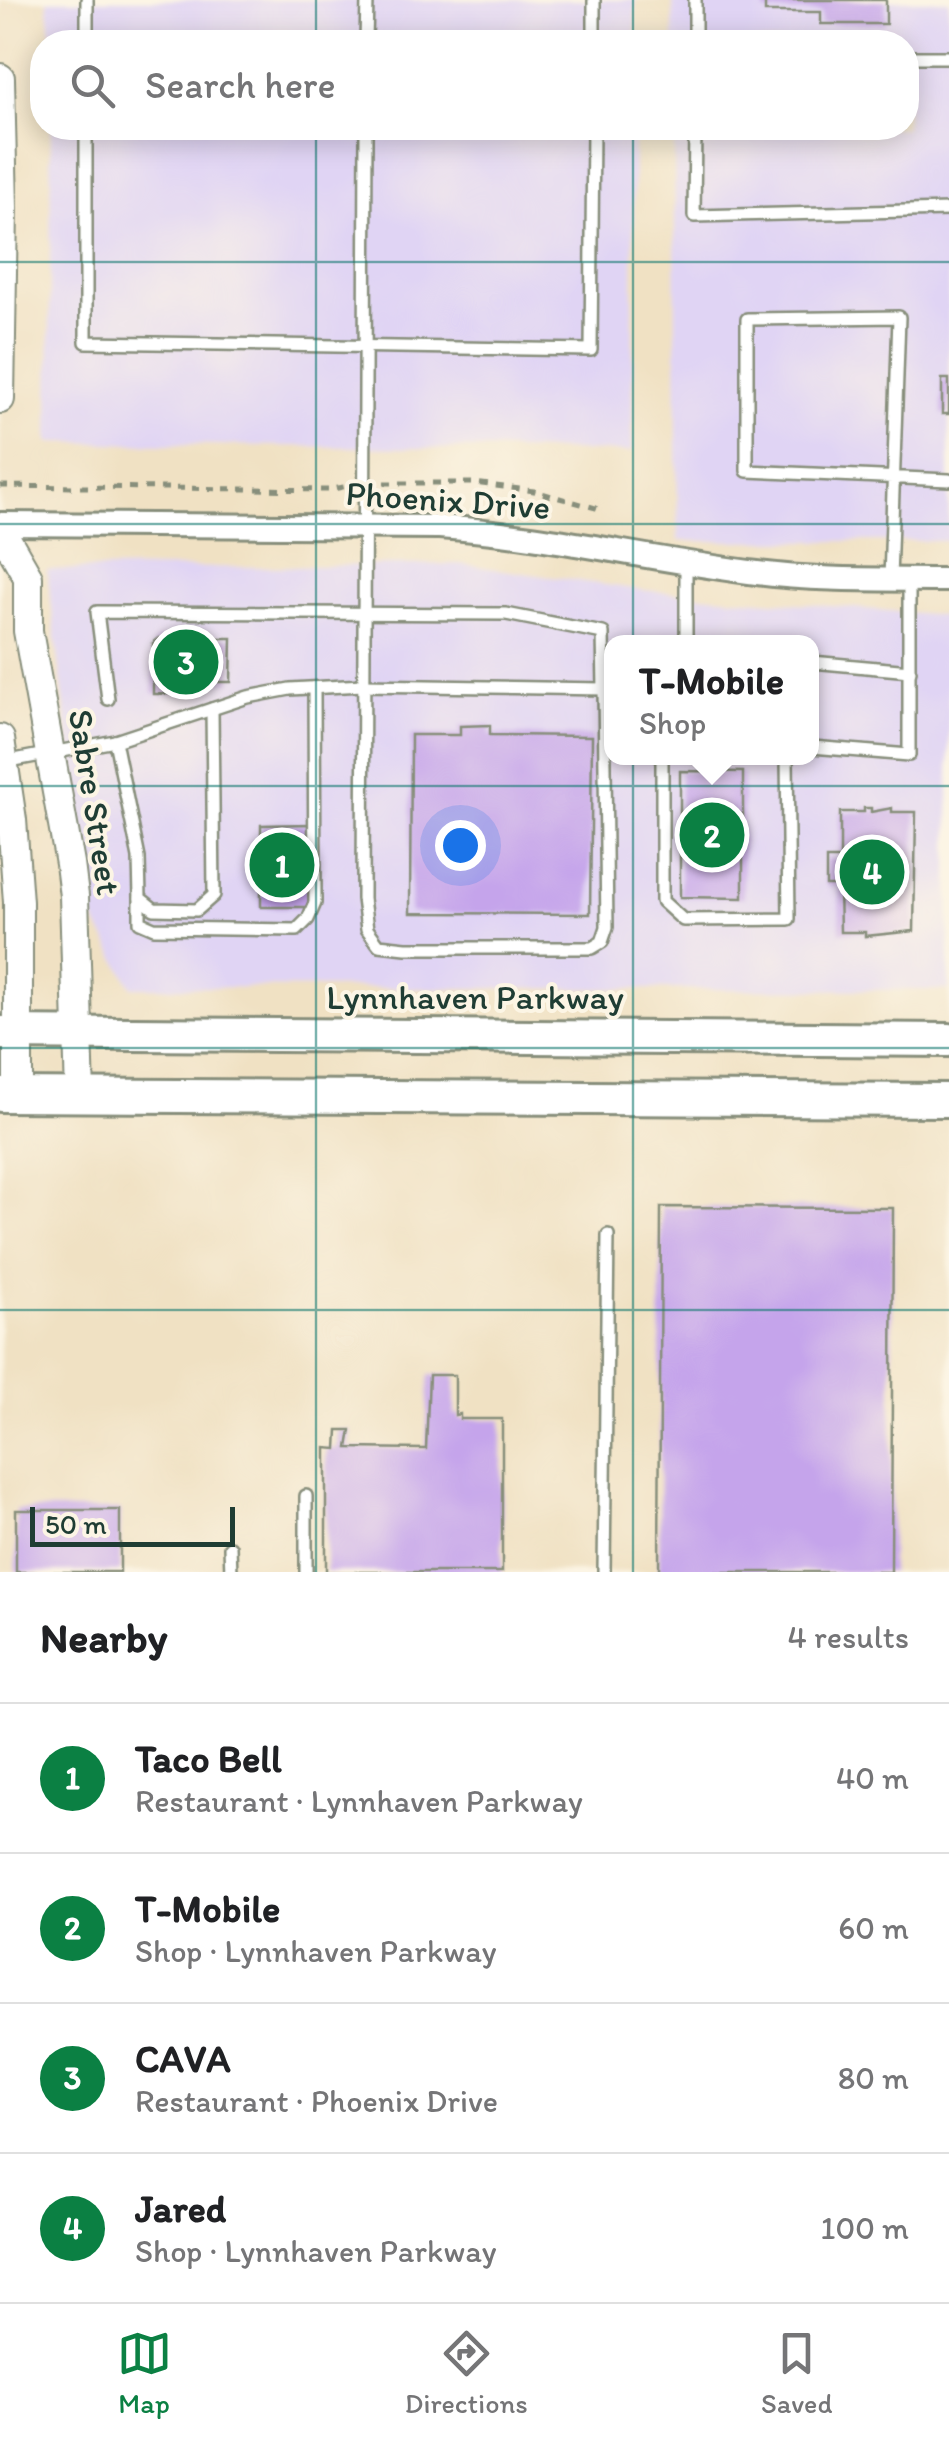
<!DOCTYPE html>
<meta charset="utf-8">
<style>
:root{--surface:#fff;--page:#f2f2f2;--text:#202124;--muted:#757577;--line:#e0e0e0;--accent:#0b8043}
body{margin:0;font-family:Itim,sans-serif;background:var(--page);color:var(--text)}
.scale{position:absolute;left:30px;bottom:25px;width:205px;box-sizing:border-box;padding-left:10px;border:5px solid #1f3d34;border-top:0;font-size:28px;line-height:35px;white-space:nowrap;color:#1f3d34;-webkit-text-stroke:8px #fcf5e5;paint-order:stroke}
.you{position:absolute;left:460px;top:845px;width:35px;height:35px;margin:-25px;border:8px solid #fff;border-radius:50%;background:#1a73e8;box-shadow:0 0 0 15px #1a73e833}
.badge{display:grid;place-items:center;width:65px;height:65px;border-radius:50%;background:var(--accent);color:#fff;font-size:32px;font-weight:700}
.pin{position:absolute;translate:-50% -50%;border:5px solid #fff;box-shadow:0 2px 10px #0006}
.popup{position:absolute;left:604px;top:635px;width:215px;height:130px;box-sizing:border-box;display:grid;place-content:center;border-radius:20px;background:var(--surface);filter:drop-shadow(0 2px 8px #0005);font-size:32px;white-space:nowrap;color:var(--muted)}
.popup b{font-size:38px;color:var(--text)}
.popup::after{content:'';position:absolute;left:50%;top:100%;margin-left:-20px;border:20px solid transparent;border-top-color:var(--surface)}
.list{margin:0;padding:0;list-style:none}
h2{display:flex;justify-content:space-between;align-items:center;height:130px;margin:0;padding:0 40px;font-size:42px}
h2 small{font-size:32px;font-weight:400;color:var(--muted)}
.list li{display:grid;grid-template-columns:65px 1fr auto;gap:30px;align-items:center;box-sizing:border-box;height:150px;padding:0 40px;border-top:2px solid var(--line)}
.list b{display:block;font-size:38px;white-space:nowrap}
.list p{margin:0;font-size:32px;white-space:nowrap;color:var(--muted)}
.list em{font-size:32px;font-style:normal;color:var(--muted)}
.icon{flex:none;width:55px;height:55px;fill:none;stroke:currentColor;stroke-width:2;stroke-linecap:round;stroke-linejoin:round}
.map{position:relative;flex:none;width:949px;height:1572px;overflow:hidden}
.search{position:absolute;background:var(--surface);box-shadow:0 5px 25px #0003;left:30px;right:30px;top:30px;height:110px;display:flex;align-items:center;gap:25px;box-sizing:border-box;padding:0 35px;border-radius:40px;color:var(--muted);font-size:38px}
.sheet{height:730px;background:var(--surface)}
nav{display:flex;justify-content:space-around;align-items:center;box-sizing:border-box;height:140px;border-top:2px solid var(--line);background:var(--surface);font-size:28px;color:var(--muted)}
nav a{display:grid;justify-items:center;gap:5px}
nav .on{color:var(--accent)}
.map>svg:first-child{display:block}
</style>
<div class="map">
<svg width="949" height="1572" viewBox="0 0 949 1572">
<rect width="100%" height="100%" fill="#fcf5e5"/>
<filter id="ink" filterUnits="userSpaceOnUse"><feTurbulence type="fractalNoise" baseFrequency=".01" numOctaves="2"/><feDisplacementMap in="SourceGraphic" scale="20" xChannelSelector="R" yChannelSelector="G"/><feConvolveMatrix kernelMatrix="1 2 1 2 8 2 1 2 1" color-interpolation-filters="sRGB"/></filter>
<filter id="wash" filterUnits="userSpaceOnUse"><feTurbulence type="fractalNoise" baseFrequency=".0048" numOctaves="4" result="noise"/><feDisplacementMap in="SourceGraphic" scale="40" xChannelSelector="R" yChannelSelector="G"/><feGaussianBlur stdDeviation="2.25" result="paint"/><feColorMatrix in="noise" values="0 0 0 0 0 0 0 0 0 0 0 0 0 0 0 0 0 1.4 0 .05"/><feComposite in="paint" operator="in"/></filter>
<g filter="url(#wash)">
<rect width="100%" height="100%" fill="#f0e1c3"/>
<g fill="#e0d4f4" fill-rule="evenodd">
<polygon points="47,0 635,0 635,42 52,42"/>
<polygon points="673,0 949,0 949,541 678,541 674,128 906,128 906,42 673,42"/>
<polygon points="51,128 634,128 632,452 49,442"/>
<path d="M460 564 641 590 949 616V990L132 987 92 915 47 570ZM612 642H812V758H612Z"/>
</g>
<g id="blocks">
<g fill="#c5a4eb">
<polygon points="765,0 886,0 886,24 821,24 821,12 765,12"/>
<rect x="942" y="379" width="7" height="35"/>
<polygon points="159,638 232,638 231,682 188,682 188,694 153,694 153,643"/>
<polygon points="490,725 490,735 592,736 590,914 410,913 411,735 460,735 460,726"/>
<polygon points="680,771 743,772 743,898 680,897"/>
<polygon points="864,808 871,808 871,812 892,808 892,812 916,812 914,931 865,936 865,932 840,932 839,886 826,886 826,859 840,859 840,812 864,812"/>
<polygon points="309,824 309,907 261,907 261,873 255,874 255,856 261,856 261,825"/>
<polygon points="661,1207 893,1208 891,1572 659,1572"/>
<polygon points="429,1375 455,1375 455,1415 460,1414 460,1419 502,1419 502,1572 326,1572 326,1448 337,1449 338,1430 351,1430 348,1448 426,1449"/>
<rect x="16" y="1510" width="104" height="62"/>
</g>
</g>
</g>
<g filter="url(#ink)">
<use href="#blocks" fill-opacity="0" stroke="#888f7c" stroke-width="2.5"/>
<g fill="none" stroke-linecap="round" stroke-linejoin="round">
<defs>
<g id="service">
<polyline points="87,42 87,0"/>
<polyline points="366,42 367,0"/>
<polyline points="594,42 594,0"/>
<polyline points="695,42 695,0"/>
<polyline points="906,57 949,57"/>
<polyline points="86,128 86,342 591,350 593,128"/>
<polyline points="366,128 363,899 367,929 379,945 406,948 592,948 602,942 607,927 604,689"/>
<polyline points="695,128 694,216 949,210"/>
<polyline points="890,579 899,317 747,319 747,471 949,480"/>
<polyline points="686,642 686,562"/>
<polyline points="812,662 910,671"/>
<polyline points="115,741 139,858 140,898 154,909 197,910 214,895 212,709"/>
<polyline points="812,747 909,755 909,580"/>
<polyline points="662,758 662,901 683,920 789,919 787,758"/>
<polyline points="4,762 115,741 248,697 290,689 363,685 604,689 603,633 506,614 97,612 108,699"/>
<polyline points="140,898 140,922 154,928 297,930 308,919 315,903 314,688"/>
<polyline points="230,1547 231,1572"/>
<polyline points="306,1572 306,1496"/>
<polyline points="604,1572 608,1235"/>
</g>
<path id="minor" d="M0 524 439 527C546 534 651 560 757 573 821 581 885 579 949 580"/>
<g id="tertiary">
<polyline points="0,78 3,208 0,399"/>
<polyline points="0,528 28,577 28,631 70,864 74,896 80,1096"/>
<polyline points="0,739 12,820 18,902 18,1095"/>
</g>
<g id="secondary">
<polyline points="0,1033 949,1040"/>
<polyline points="0,1095 949,1100"/>
</g>
</defs>
<use href="#service" stroke="#888f7c" stroke-width="16"/>
<use href="#minor" stroke="#888f7c" stroke-width="28"/>
<use href="#tertiary" stroke="#888f7c" stroke-width="32"/>
<use href="#secondary" stroke="#888f7c" stroke-width="38"/>
<g stroke="#888f7c" stroke-width="5" stroke-dasharray="8 8" stroke-linecap="butt">
<polyline points="384,483 474,483 534,491 603,510"/>
<polyline points="0,486 328,490 348,486"/>
</g>
<use href="#service" stroke="#fff" stroke-width="11"/>
<use href="#minor" stroke="#fff" stroke-width="22"/>
<use href="#tertiary" stroke="#fff" stroke-width="28"/>
<use href="#secondary" stroke="#fff" stroke-width="32"/>
</g>
</g>
<path fill="none" stroke="#0f766e" stroke-width="2.5" stroke-opacity="0.55" d="M316 0V42M633 0V42M316 128V1572M633 128V1572M0 262H949M0 524H949M0 786H949M0 1048H949M0 1310H949"/>
<g text-anchor="middle" dominant-baseline="central" stroke-width="8" stroke-linejoin="round" paint-order="stroke">
<g font-size="35" fill="#1f3d34" stroke="#fcf5e5">
<text transform="translate(448 500) rotate(4)">Phoenix Drive</text>
<text transform="translate(95 802) rotate(81)">Sabre Street</text>
<text x="475" y="997">Lynnhaven Parkway</text>
</g>
</g>
</svg>
<div class="scale">50 m</div>
<div class="you"></div>
<div class="pin badge" style="left:282px;top:865px">1</div>
<div class="pin badge" style="left:712px;top:835px">2</div>
<div class="popup"><b>T-Mobile</b>Shop</div>
<div class="pin badge" style="left:186px;top:662px">3</div>
<div class="pin badge" style="left:872px;top:872px">4</div>
<div class="search"><svg class="icon" aria-label="search" viewBox="0 0 24 24"><circle cx="10" cy="10" r="6"/><path d="M15 15l6 6"/></svg>Search here</div>
</div>
<section class="sheet">
<h2>Nearby<small>4 results</small></h2>
<ul class="list">
<li><span class="badge">1</span><div><b>Taco Bell</b><p>Restaurant · Lynnhaven Parkway</p></div><em>40 m</em></li>
<li><span class="badge">2</span><div><b>T-Mobile</b><p>Shop · Lynnhaven Parkway</p></div><em>60 m</em></li>
<li><span class="badge">3</span><div><b>CAVA</b><p>Restaurant · Phoenix Drive</p></div><em>80 m</em></li>
<li><span class="badge">4</span><div><b>Jared</b><p>Shop · Lynnhaven Parkway</p></div><em>100 m</em></li>
</ul>
</section>
<nav>
<a class="on"><svg class="icon" aria-label="map" viewBox="0 0 24 24"><path d="M3 6l6-2 6 2 6-2v14l-6 2-6-2-6 2zM9 4v14M15 6v14"/></svg>Map</a>
<a><svg class="icon" aria-label="directions" viewBox="0 0 24 24"><path d="M12 3l9 9-9 9-9-9zM9 14v-3h6M13 9l2 2-2 2"/></svg>Directions</a>
<a><svg class="icon" aria-label="saved" viewBox="0 0 24 24"><path d="M7 4h10v16l-5-4-5 4z"/></svg>Saved</a>
</nav>
